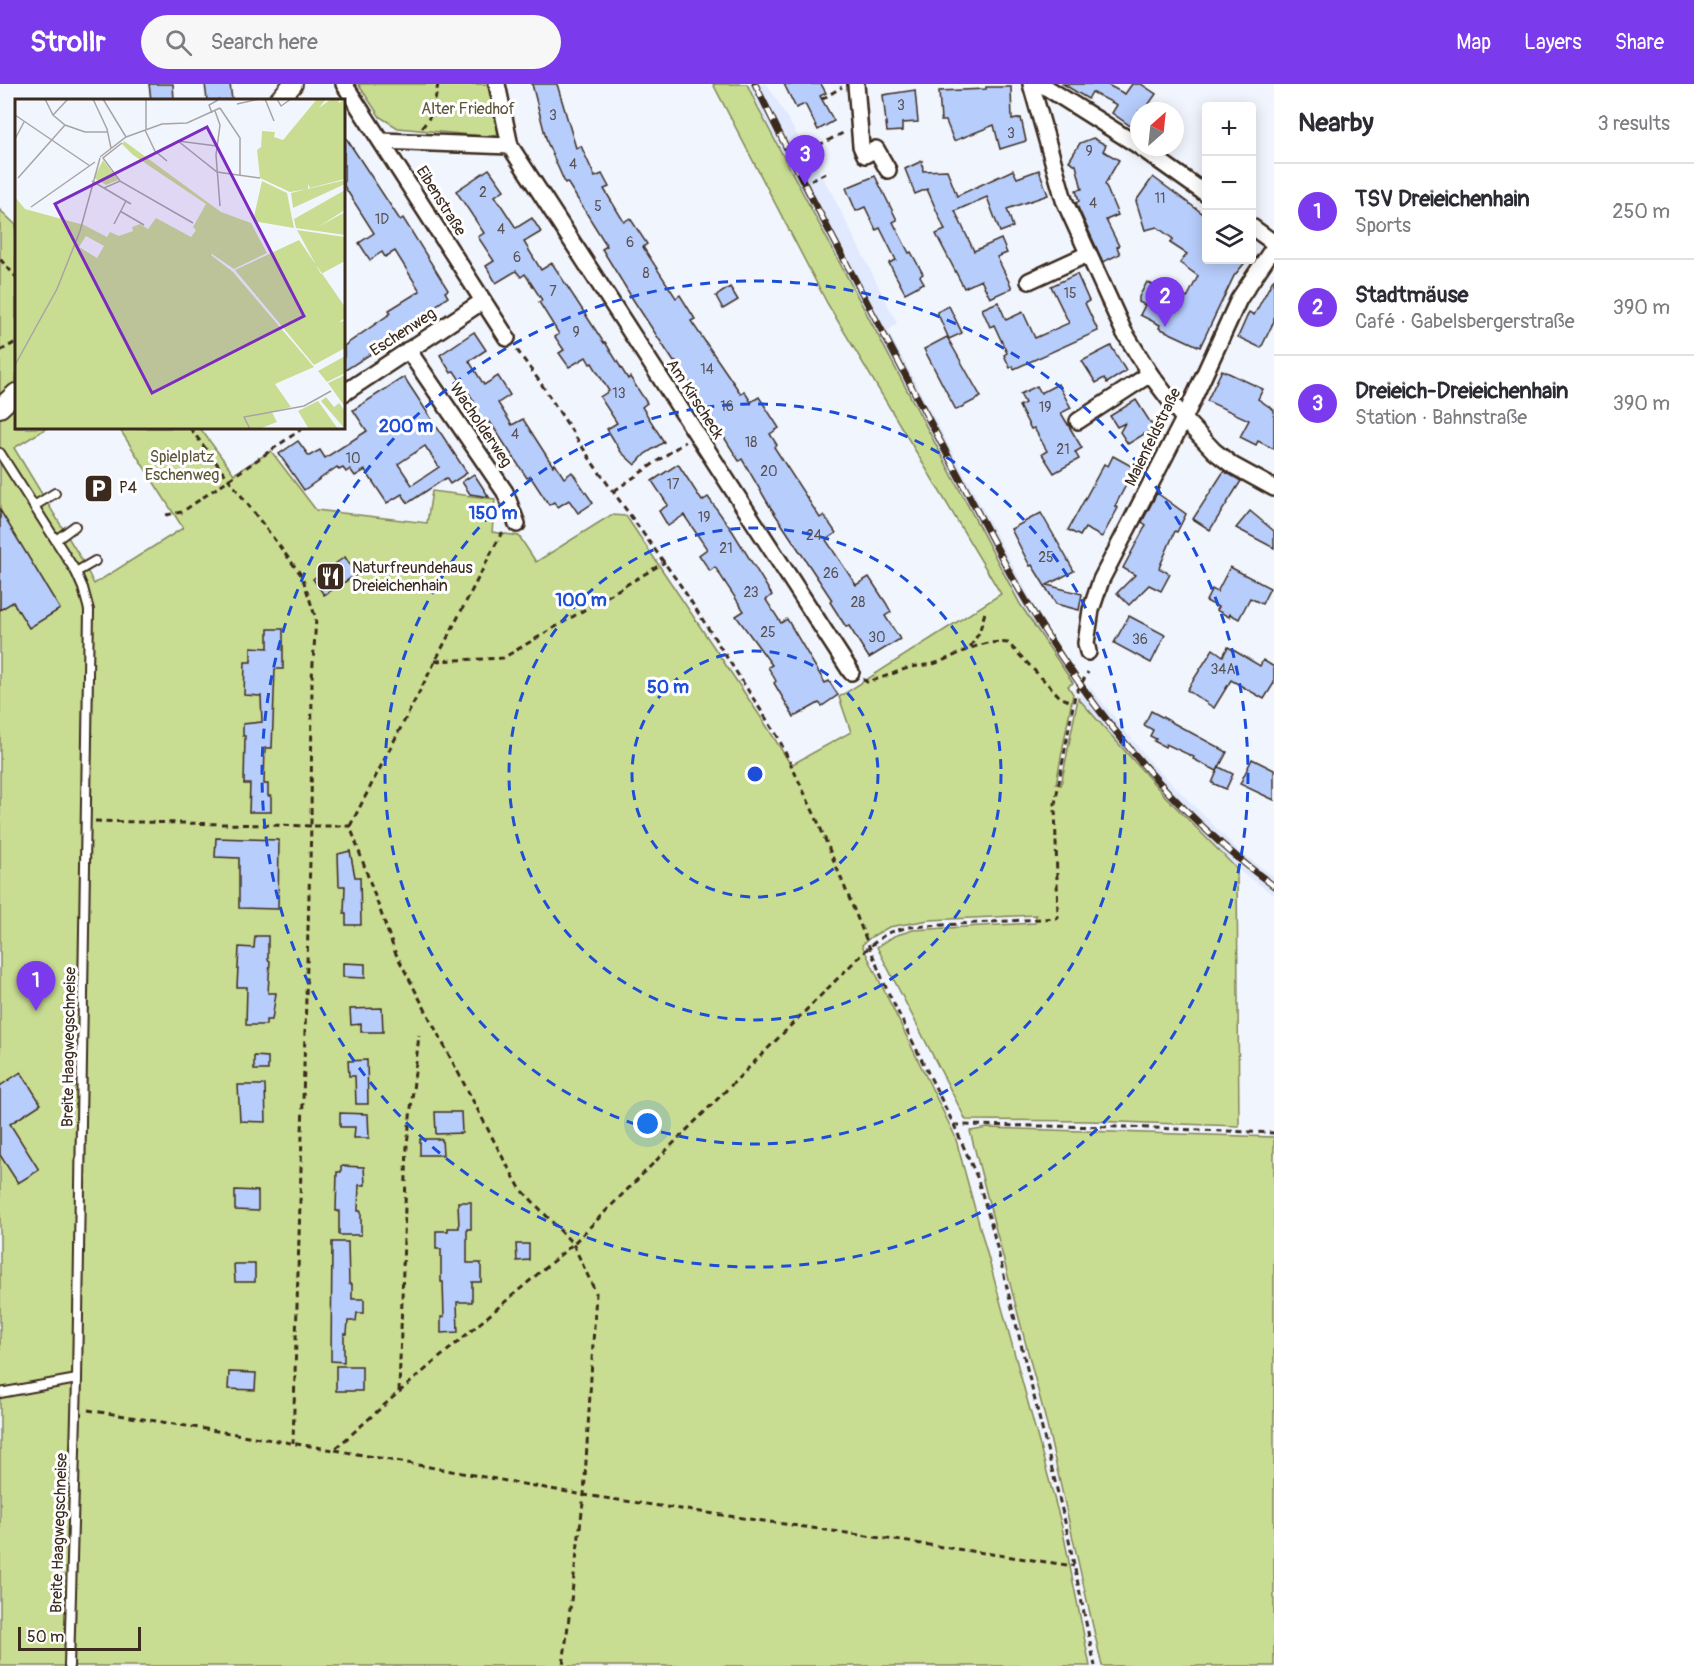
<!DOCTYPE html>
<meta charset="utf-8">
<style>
:root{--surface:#fff;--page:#f7f7f7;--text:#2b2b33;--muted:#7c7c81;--line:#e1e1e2;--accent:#7c3aed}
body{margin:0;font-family:Pangolin,sans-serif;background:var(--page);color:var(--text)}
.controls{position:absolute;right:18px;top:18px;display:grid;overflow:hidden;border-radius:6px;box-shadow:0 3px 15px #0003}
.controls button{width:54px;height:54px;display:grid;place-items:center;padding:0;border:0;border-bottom:2px solid var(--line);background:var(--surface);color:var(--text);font:30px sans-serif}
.compass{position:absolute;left:1130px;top:18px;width:54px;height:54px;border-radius:50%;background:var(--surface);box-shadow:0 3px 15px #0003;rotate:27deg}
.scale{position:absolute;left:18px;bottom:15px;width:123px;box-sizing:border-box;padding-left:6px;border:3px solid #3b2a1e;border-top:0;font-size:16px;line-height:21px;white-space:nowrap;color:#3b2a1e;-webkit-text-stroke:4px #fff;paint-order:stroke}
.you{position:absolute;left:648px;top:1040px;width:21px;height:21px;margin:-15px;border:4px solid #fff;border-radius:50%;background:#1a73e8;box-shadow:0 0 0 9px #1a73e833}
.badge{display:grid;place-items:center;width:39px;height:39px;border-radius:50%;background:var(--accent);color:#fff;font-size:20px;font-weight:700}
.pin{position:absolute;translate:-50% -50px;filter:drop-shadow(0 2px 3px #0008)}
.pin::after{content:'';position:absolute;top:32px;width:21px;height:18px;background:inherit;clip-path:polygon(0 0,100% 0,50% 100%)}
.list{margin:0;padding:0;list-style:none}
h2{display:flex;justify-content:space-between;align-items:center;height:78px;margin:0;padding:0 24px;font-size:26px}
h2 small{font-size:20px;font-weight:400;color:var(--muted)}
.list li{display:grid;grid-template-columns:39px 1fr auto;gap:18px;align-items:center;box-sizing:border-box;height:96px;padding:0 24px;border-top:2px solid var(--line)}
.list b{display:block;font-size:22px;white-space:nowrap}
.list p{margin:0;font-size:20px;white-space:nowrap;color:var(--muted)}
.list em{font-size:20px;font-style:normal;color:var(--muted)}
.icon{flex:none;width:33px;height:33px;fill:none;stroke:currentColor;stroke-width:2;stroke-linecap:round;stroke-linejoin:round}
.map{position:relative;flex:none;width:1274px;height:1582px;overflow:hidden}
header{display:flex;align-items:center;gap:36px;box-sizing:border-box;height:84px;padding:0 30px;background:var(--accent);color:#fff}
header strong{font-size:28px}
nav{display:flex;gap:33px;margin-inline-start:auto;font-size:21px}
.search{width:420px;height:54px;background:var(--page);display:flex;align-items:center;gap:15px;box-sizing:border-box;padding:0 21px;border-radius:33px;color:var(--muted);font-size:22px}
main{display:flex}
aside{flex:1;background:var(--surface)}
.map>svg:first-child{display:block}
</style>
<header>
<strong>Strollr</strong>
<div class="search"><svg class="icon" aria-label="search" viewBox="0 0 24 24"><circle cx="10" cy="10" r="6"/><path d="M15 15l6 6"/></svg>Search here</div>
<nav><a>Map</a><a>Layers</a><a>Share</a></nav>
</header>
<main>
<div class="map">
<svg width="1274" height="1582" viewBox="0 0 1274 1582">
<rect width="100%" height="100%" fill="#f1f5fe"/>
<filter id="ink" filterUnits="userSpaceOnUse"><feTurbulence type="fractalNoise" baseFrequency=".0167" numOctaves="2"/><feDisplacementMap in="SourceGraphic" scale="12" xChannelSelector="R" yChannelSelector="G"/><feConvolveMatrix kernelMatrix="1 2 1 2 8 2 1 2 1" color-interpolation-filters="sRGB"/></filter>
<g filter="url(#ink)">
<g fill="#e0e9fd">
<polygon points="747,0 767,0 832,110 897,239 888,247 1043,538 1077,591 1073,599 1020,520 760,28"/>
<polygon points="1090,603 1151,679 1238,766 1274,793 1274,811 1238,786 1164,711 1078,614"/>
</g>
<g fill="#c9dd92" stroke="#828458" stroke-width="1.5">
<polygon points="358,0 491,0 498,49 493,53 398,44 380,33"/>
<polygon points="713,0 747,0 760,28 1020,520 1073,599 1068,602 1073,610 1056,700 1061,701 1078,614 1164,711 1237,785 1239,1042 1089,1037 966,1036 877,863 894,852 913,846 1035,839 1036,831 929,836 889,843 871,853 862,861 955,1052 1062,1443 1090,1582 0,1582 0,126 16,141 16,344 47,344 14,364 82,476 94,500 183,444 119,344 200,344 234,390 271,367 316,426 427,439 432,407 495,415 492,448 519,452 536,478 611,431 626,432 764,638 791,681 851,648 839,613 1001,510 827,219"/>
<polygon points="988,1044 1274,1053 1274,1582 1102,1582 1046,1337 970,1047"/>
</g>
<g fill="#b7cdfc" stroke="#3b2a1e" stroke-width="1.5" fill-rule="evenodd">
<polygon points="149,0 173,0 174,16 151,16"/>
<polygon points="205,0 230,0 232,16 207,16"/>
<polygon points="532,0 557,0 576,64 581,62 595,93 602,90 609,103 604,105 624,138 630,134 647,160 643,163 676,214 680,211 695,235 691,237 741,310 744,307 751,318 759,313 779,344 770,350 777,361 774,363 820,434 824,431 836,449 826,456 856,501 869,493 886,519 891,528 885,532 900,555 869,574 849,542 846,543 830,518 832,516 769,421 742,375 739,377 676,277 674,278 634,217 602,165 607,162 567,98 565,99 547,58"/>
<polygon points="784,0 821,0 826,9 820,12 834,37 818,46 805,20 796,24"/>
<polygon points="1063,0 1106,0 1125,10 1132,0 1141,0 1156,10 1144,27 1139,27 1139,48 1112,29 1117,21 1092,8 1088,15"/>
<polygon points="986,3 1011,3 1012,36 1021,34 1026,57 1000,65 994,41 954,57 946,37 941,37 939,7 986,5"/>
<polygon points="915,6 918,38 902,39 902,47 887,48 883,11"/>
<polygon points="344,51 400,136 403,134 448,206 445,208 448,213 427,228 427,234 344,287 344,262 391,229 389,226 420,207 395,167 385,173 382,168 370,176 359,159 374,149 344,102"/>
<polygon points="1093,54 1106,61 1103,67 1119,76 1105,100 1118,131 1106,136 1119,162 1117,163 1120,170 1103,178 1076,119 1079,117 1076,106 1082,105 1076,81 1069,77 1080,59"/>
<polygon points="922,77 923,87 947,86 957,112 1013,86 1017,94 1039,86 1048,111 1007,125 1013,143 1000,148 987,113 955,127 974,167 1001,155 1007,169 997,173 1012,204 990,214 981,196 964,204 936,150 945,146 927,105 915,110 905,85"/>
<polygon points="489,85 504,106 495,112 516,144 532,134 541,148 524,158 541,186 552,179 604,259 605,258 628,295 630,293 647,319 642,323 664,358 645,370 635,381 621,368 607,345 617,339 600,313 609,307 592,279 590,280 586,273 569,283 559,269 564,266 555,253 559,250 539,218 542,216 525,190 521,193 516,187 496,199 486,182 494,177 478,153 484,149 456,107"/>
<polygon points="875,92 897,136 893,138 909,169 911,168 923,190 920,192 924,199 905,209 889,179 896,176 880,144 876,146 865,123 856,127 846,104"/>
<polygon points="1153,93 1206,132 1206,176 1247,176 1234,192 1200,263 1159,244 1160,241 1140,231 1145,221 1139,218 1139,213 1147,198 1157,203 1158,200 1187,214 1198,192 1180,179 1187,170 1170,159 1173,155 1157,143 1145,146 1136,117"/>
<polygon points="1077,190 1089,217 1085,219 1098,247 1014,285 1013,282 1010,284 1004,271 1007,269 994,241 990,243 982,225 998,218 1006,236 1023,228 1035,254 1069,239 1051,202"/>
<polygon points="1274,194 1274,237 1261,264 1238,253 1249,228 1254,231"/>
<polygon points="730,203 738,216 723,225 716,212"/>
<polygon points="949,222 962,249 949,255 937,228"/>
<polygon points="474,248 486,266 469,277 484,301 498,292 510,311 498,319 512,341 523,335 553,382 555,380 564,394 572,388 593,419 578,429 569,416 558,423 554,418 549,421 530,392 527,394 490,338 488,339 486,335 479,340 467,322 474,317 454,287 451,289 440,271"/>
<polygon points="947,253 981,313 956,326 924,265"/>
<polygon points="1111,262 1126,287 1107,299 1104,294 1096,299 1082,277"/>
<polygon points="1222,286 1263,305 1258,315 1274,326 1274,365 1258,357 1256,361 1240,353 1249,336 1207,317"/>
<path d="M404 293 467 389 450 400 446 394 408 419 402 410 387 419 365 386 355 392 350 385 346 388 343 384 339 386 337 383 304 406 279 370 298 357 309 372 320 366 325 374 367 347 353 326ZM425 362 439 383 412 401 398 380Z"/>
<polygon points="1058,300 1071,324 1061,329 1082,364 1075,368 1079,375 1054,389 1042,370 1047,367 1034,344 1031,345 1019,322 1025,319 1020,310 1037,302 1041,309"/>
<polygon points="1136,316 1154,344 1128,360 1120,348 1125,339 1117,343 1110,332"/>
<polygon points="1113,372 1135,384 1115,422 1118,424 1102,453 1085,444 1080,452 1068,446 1104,380 1108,382"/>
<polygon points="678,380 702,417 708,413 733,448 772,511 766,516 781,539 787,535 825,599 829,597 838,611 822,622 819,619 794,633 774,599 776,597 768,583 772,581 736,532 744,527 715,483 710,487 699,471 707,465 684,431 668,442 659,427 668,421 652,397"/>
<polygon points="1224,387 1241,397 1210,446 1193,435"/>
<polygon points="474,390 489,413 470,410 462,398"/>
<polygon points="1157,409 1186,430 1177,448 1175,447 1159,484 1170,490 1161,507 1149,501 1129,521 1117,509 1135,491 1123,484 1146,441 1142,438"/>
<polygon points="0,426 60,525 29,544 13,518 0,526"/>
<polygon points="1250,427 1274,447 1274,464 1236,444"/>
<polygon points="1041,429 1074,487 1047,501 1082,510 1079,526 1056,520 1032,481 1030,482 1011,445"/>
<polygon points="345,473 356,491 324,511 313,495"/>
<polygon points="1230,483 1270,504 1262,520 1250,514 1239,535 1230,530 1229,533 1216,526 1218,523 1206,517 1212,505 1217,508"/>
<polygon points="1129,532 1165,551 1151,579 1114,559"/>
<polygon points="268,545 283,545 283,585 275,585 272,664 265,664 264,700 268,700 268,712 271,712 271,728 249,728 250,700 244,700 245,652 243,652 243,640 262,638 261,612 244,611 245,578 251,578 251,563 268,564"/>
<polygon points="1228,563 1260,582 1263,576 1274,583 1274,599 1264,615 1231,596 1214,624 1187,606 1213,565 1223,572"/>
<polygon points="1151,627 1227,668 1217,687 1193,675 1194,673 1166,660 1165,663 1154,657 1156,655 1150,652 1153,646 1144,641"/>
<polygon points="1252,675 1274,686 1274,716 1240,700"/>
<polygon points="1219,683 1233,690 1226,705 1212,699"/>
<polygon points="216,754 279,756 278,825 239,824 239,774 215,773"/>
<polygon points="350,767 355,793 360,793 361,841 346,841 346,829 344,829 345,802 339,802 338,770"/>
<polygon points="255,852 268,852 268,876 270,877 268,909 276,909 272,936 266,936 266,941 246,941 247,903 237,903 239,863 254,864"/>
<polygon points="343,879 365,880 365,894 343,893"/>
<polygon points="382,924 383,948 361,948 361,940 351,941 350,925"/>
<polygon points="254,972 268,973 268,986 254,986"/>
<polygon points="367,976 368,1020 356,1020 355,992 349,992 348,977"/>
<polygon points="21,988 41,1020 10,1040 39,1086 18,1099 0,1071 0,1002"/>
<polygon points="238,1001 265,1001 266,1038 240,1037"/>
<polygon points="435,1028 461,1028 462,1049 436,1050"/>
<polygon points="340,1029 368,1030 369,1054 354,1054 355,1043 340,1043"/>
<polygon points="420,1055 442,1055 443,1071 420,1071"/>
<polygon points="341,1082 364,1083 365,1101 359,1101 358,1127 361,1127 361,1151 339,1151 339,1127 336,1127 337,1088 341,1088"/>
<polygon points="235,1106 258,1107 258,1127 235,1126"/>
<polygon points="458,1118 471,1118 471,1145 467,1145 467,1179 481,1179 481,1198 472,1198 472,1218 457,1218 458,1248 441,1249 441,1233 444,1233 443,1198 441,1198 441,1165 436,1165 436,1147 448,1147 448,1144 459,1144"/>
<polygon points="332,1158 348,1158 349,1200 352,1200 352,1215 364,1215 364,1229 357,1229 356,1237 348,1237 347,1250 344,1250 344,1278 331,1277"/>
<polygon points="516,1160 529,1160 529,1176 517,1177"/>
<polygon points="234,1180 255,1180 255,1198 235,1198"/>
<rect x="336" y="1282" width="26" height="25"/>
<polygon points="229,1288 256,1289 255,1306 228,1305"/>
</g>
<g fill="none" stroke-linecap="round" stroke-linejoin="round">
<defs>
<g id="service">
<polyline points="0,369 76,488 83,504 89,526 77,1295 69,1582"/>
<polyline points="34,422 55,409"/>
<polyline points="56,456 75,442"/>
<polyline points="76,488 95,477"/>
<polyline points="0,1309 77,1295"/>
</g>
<g id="minor">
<polyline points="344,0 507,254"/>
<polyline points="497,0 510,62"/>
<polyline points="856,0 861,62 865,71 876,65 888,86"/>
<polyline points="1031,0 1064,116 1124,248 1150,290 1184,335 1214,367 1232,381 1274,404"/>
<polyline points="1041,0 1139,62"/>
<polyline points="381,57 510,62 851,588"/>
<polyline points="1140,63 1206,110"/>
<polyline points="1252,143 1274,159"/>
<polyline points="1029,197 1088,170"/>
<polyline points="408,266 505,408 517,440"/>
<polyline points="344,309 483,217"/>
<polyline points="1078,337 1150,290"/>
<polyline points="1088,568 1086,559 1091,526 1101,496 1184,335 1239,215 1274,163"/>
</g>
<g id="tertiary">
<polyline points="279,16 293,0"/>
<polyline points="0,324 16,309"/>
</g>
</defs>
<use href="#service" stroke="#3b2a1e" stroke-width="12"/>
<use href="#minor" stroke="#3b2a1e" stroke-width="20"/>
<use href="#tertiary" stroke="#3b2a1e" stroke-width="22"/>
<g stroke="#3b2a1e" stroke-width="3" stroke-dasharray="6 4.5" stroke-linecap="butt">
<polyline points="822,15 842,3"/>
<polyline points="422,44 433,28 438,0"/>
<polyline points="809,66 845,48"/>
<polyline points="811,96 830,87"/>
<polyline points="0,175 16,193"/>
<polyline points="517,266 540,298 594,381 681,502 778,653 818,738 887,906 954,1041 977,1093 992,1143 1066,1442 1095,1582"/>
<polyline points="0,267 16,258"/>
<polyline points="190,344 302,492 316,535 312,594 311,742 350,742 395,868 504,1076 520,1104 573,1160 596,1209 584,1411 563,1582"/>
<polyline points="614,407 685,358"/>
<polyline points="166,431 182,428 303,344"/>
<polyline points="970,563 979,549 986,525"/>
<polyline points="435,577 503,574 665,478"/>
<path d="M863 595 867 598C882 594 894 589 908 584 917 581 927 582 936 579 962 570 979 555 1008 559L1060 613 1073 619"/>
<polyline points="95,737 311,742 293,1359"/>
<polyline points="350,742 501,450 505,447"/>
<polyline points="954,1041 1126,1043 1274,1049"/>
<polyline points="399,1308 407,1061 419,951"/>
<polyline points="88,1326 334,1366 399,1308 573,1160 869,863 887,849 909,843 1058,834 1055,720 1075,611 1088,588"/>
<polyline points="335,1366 584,1411 1074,1482"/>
</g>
<use href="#service" stroke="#fff" stroke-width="8"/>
<use href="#minor" stroke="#fff" stroke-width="15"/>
<use href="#tertiary" stroke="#fff" stroke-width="18"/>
<defs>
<path id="rail" d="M755 0 805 101 1012 493C1079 610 1164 722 1274 802"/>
</defs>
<use href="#rail" stroke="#3b2a1e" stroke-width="7"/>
<use href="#rail" stroke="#fff" stroke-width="4.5" stroke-dasharray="14" stroke-linecap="butt"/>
</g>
</g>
<g fill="none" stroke="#1d4ed8" stroke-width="3" stroke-dasharray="10 8">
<circle cx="755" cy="690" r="123"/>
<circle cx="755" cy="690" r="246"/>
<circle cx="755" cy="690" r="370"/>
<circle cx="755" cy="690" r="493"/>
</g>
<defs>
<symbol id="parking-square" viewBox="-11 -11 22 22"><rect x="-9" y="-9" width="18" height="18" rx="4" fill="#3b2a1e" stroke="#fff"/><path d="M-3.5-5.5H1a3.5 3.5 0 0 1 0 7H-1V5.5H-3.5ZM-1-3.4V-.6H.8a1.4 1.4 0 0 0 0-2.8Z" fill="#fff"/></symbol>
<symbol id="restaurant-square" viewBox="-11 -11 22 22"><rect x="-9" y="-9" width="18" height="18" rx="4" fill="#3b2a1e" stroke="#fff"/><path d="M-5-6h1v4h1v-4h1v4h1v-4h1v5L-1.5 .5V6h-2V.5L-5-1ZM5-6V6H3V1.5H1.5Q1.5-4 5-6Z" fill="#fff"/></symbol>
</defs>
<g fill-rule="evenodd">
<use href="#parking-square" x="82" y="388" width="33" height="33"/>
<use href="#restaurant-square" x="314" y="476" width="33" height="33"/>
</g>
<g text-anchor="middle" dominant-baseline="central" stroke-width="6" stroke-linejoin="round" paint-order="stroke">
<g font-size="14" fill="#5a5356">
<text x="901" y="21">3</text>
<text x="553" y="31">3</text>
<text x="1011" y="49">3</text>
<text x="1089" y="67">9</text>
<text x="573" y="80">4</text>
<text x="483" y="108">2</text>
<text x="1160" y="114">11</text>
<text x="1093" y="119">4</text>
<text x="598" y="122">5</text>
<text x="382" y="135">1D</text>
<text x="501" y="145">4</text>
<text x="630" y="158">6</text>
<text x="517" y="173">6</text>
<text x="646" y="189">8</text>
<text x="553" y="207">7</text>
<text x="1070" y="209">15</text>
<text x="576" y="248">9</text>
<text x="707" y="285">14</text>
<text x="619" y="309">13</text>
<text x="727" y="322">16</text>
<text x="1045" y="323">19</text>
<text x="515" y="350">4</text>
<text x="751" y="358">18</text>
<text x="1063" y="365">21</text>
<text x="353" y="374">10</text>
<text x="769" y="387">20</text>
<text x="673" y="400">17</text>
<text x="704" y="433">19</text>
<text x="814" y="451">24</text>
<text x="726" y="464">21</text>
<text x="1046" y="473">25</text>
<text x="831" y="489">26</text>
<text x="751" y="508">23</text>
<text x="858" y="518">28</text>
<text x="768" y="548">25</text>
<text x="877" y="553">30</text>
<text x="1140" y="555">36</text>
<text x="1223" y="585">34A</text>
</g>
<g font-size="16" fill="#5e573b" stroke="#fff">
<text x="468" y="25">Alter Friedhof</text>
<text x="182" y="373">Spielplatz<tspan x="182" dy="18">Eschenweg</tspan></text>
</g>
<g font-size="16" fill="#3b2a1e" stroke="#fff">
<text transform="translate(441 117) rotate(58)">Eibenstraße</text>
<text transform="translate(403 248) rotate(-33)">Eschenweg</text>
<text transform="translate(695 315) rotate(57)">Am Kirscheck</text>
<text transform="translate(481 341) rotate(56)">Wacholderweg</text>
<text transform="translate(1153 353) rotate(-64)">Maienfeldstraße</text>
<text transform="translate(69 963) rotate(-89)">Breite Haagwegschneise</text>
<text transform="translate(59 1449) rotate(-88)">Breite Haagwegschneise</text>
</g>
<g font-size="16" fill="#3b2a1e" stroke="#fff" text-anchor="start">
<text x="119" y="404">P4</text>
<text x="352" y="484">Naturfreundehaus<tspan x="352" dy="18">Dreieichenhain</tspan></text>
</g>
</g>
<g transform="translate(15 15)">
<rect width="330" height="330" fill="#f1f5fe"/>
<path d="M302 0H311L304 9 316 0H323L324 4 330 0V80L295 89 293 85V90L275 93 245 79 242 51 246 48 247 32 260 33 259 38 268 41ZM109 42 206 113 236 124 252 154 219 170 197 155 215 142 196 156 218 173 299 268 260 285 276 308 257 313 262 323 244 330H0V98L10 110 69 126 92 138 95 133 104 137 118 132 117 128 125 125 133 130 141 119 176 138 181 131 178 128 191 105 118 56 107 45ZM71 137 89 147 82 159 64 148ZM88 61 103 81 91 86 79 79ZM330 81V85L278 109 276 94ZM247 82 272 94 279 129 238 122ZM330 91V111L303 128 330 113V136L281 129 279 120ZM282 131 330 138V162L306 175ZM284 141 330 208V219L324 223 330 222V249L299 266 220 171ZM330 257V274L312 283 303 272ZM330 276V308L313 284ZM311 298 319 308 324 304 330 312V330L306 302ZM303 302 323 330H294L283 312Z" fill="#c9dd92" fill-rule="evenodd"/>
<path fill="none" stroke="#a8a4a4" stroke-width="1.5" d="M30 0 38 16 50 26 70 33H93M78 0 92 30 96 49M88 0 111 38M131 0V30M250 0 259 22M262 0 266 7 276 0M222 5 244 0M205 9 225 39V76M200 12 205 26 201 56 205 107M197 14 194 6 203 1M0 16 75 67M38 16 53 0M130 31 140 52 152 62M0 40 9 23M163 42 202 73 245 79M142 53 163 42 202 47M85 58 111 38 147 25 172 24 205 9M3 79 50 26M77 82 116 105M105 82 88 59 107 44M89 89 105 82 178 124M16 108 80 63M105 112 129 126M99 125 111 102M0 266 42 190 65 132 85 59M235 330 229 318 289 307 316 292"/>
<path fill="#7b2cbf" fill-opacity="0.15" stroke="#7b2cbf" stroke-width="3" d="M192 28 289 217 137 294 40 105Z"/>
<rect width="330" height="330" fill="none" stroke="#3b2a1e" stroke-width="3"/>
</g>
<circle cx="755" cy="690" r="9" fill="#1d4ed8" stroke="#fff" stroke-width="3"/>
<g font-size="18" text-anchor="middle" font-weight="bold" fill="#1d4ed8" stroke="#fff" stroke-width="6" stroke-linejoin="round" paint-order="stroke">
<text x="406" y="348">200 m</text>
<text x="493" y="435">150 m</text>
<text x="581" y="522">100 m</text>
<text x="668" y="609">50 m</text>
</g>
</svg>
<div class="controls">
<button>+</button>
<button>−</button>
<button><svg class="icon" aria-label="layers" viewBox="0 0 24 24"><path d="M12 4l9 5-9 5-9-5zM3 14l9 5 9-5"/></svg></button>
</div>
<svg class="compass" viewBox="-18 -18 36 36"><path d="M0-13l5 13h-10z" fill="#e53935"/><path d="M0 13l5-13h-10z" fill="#7c7c81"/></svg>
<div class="scale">50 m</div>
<div class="you"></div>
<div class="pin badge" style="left:36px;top:927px">1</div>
<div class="pin badge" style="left:1165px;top:243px">2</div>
<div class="pin badge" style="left:805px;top:101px">3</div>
</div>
<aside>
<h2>Nearby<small>3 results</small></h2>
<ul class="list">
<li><span class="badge">1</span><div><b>TSV Dreieichenhain</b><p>Sports</p></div><em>250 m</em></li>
<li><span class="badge">2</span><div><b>Stadtmäuse</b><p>Café · Gabelsbergerstraße</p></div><em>390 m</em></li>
<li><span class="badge">3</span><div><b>Dreieich-Dreieichenhain</b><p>Station · Bahnstraße</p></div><em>390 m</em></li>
</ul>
</aside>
</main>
